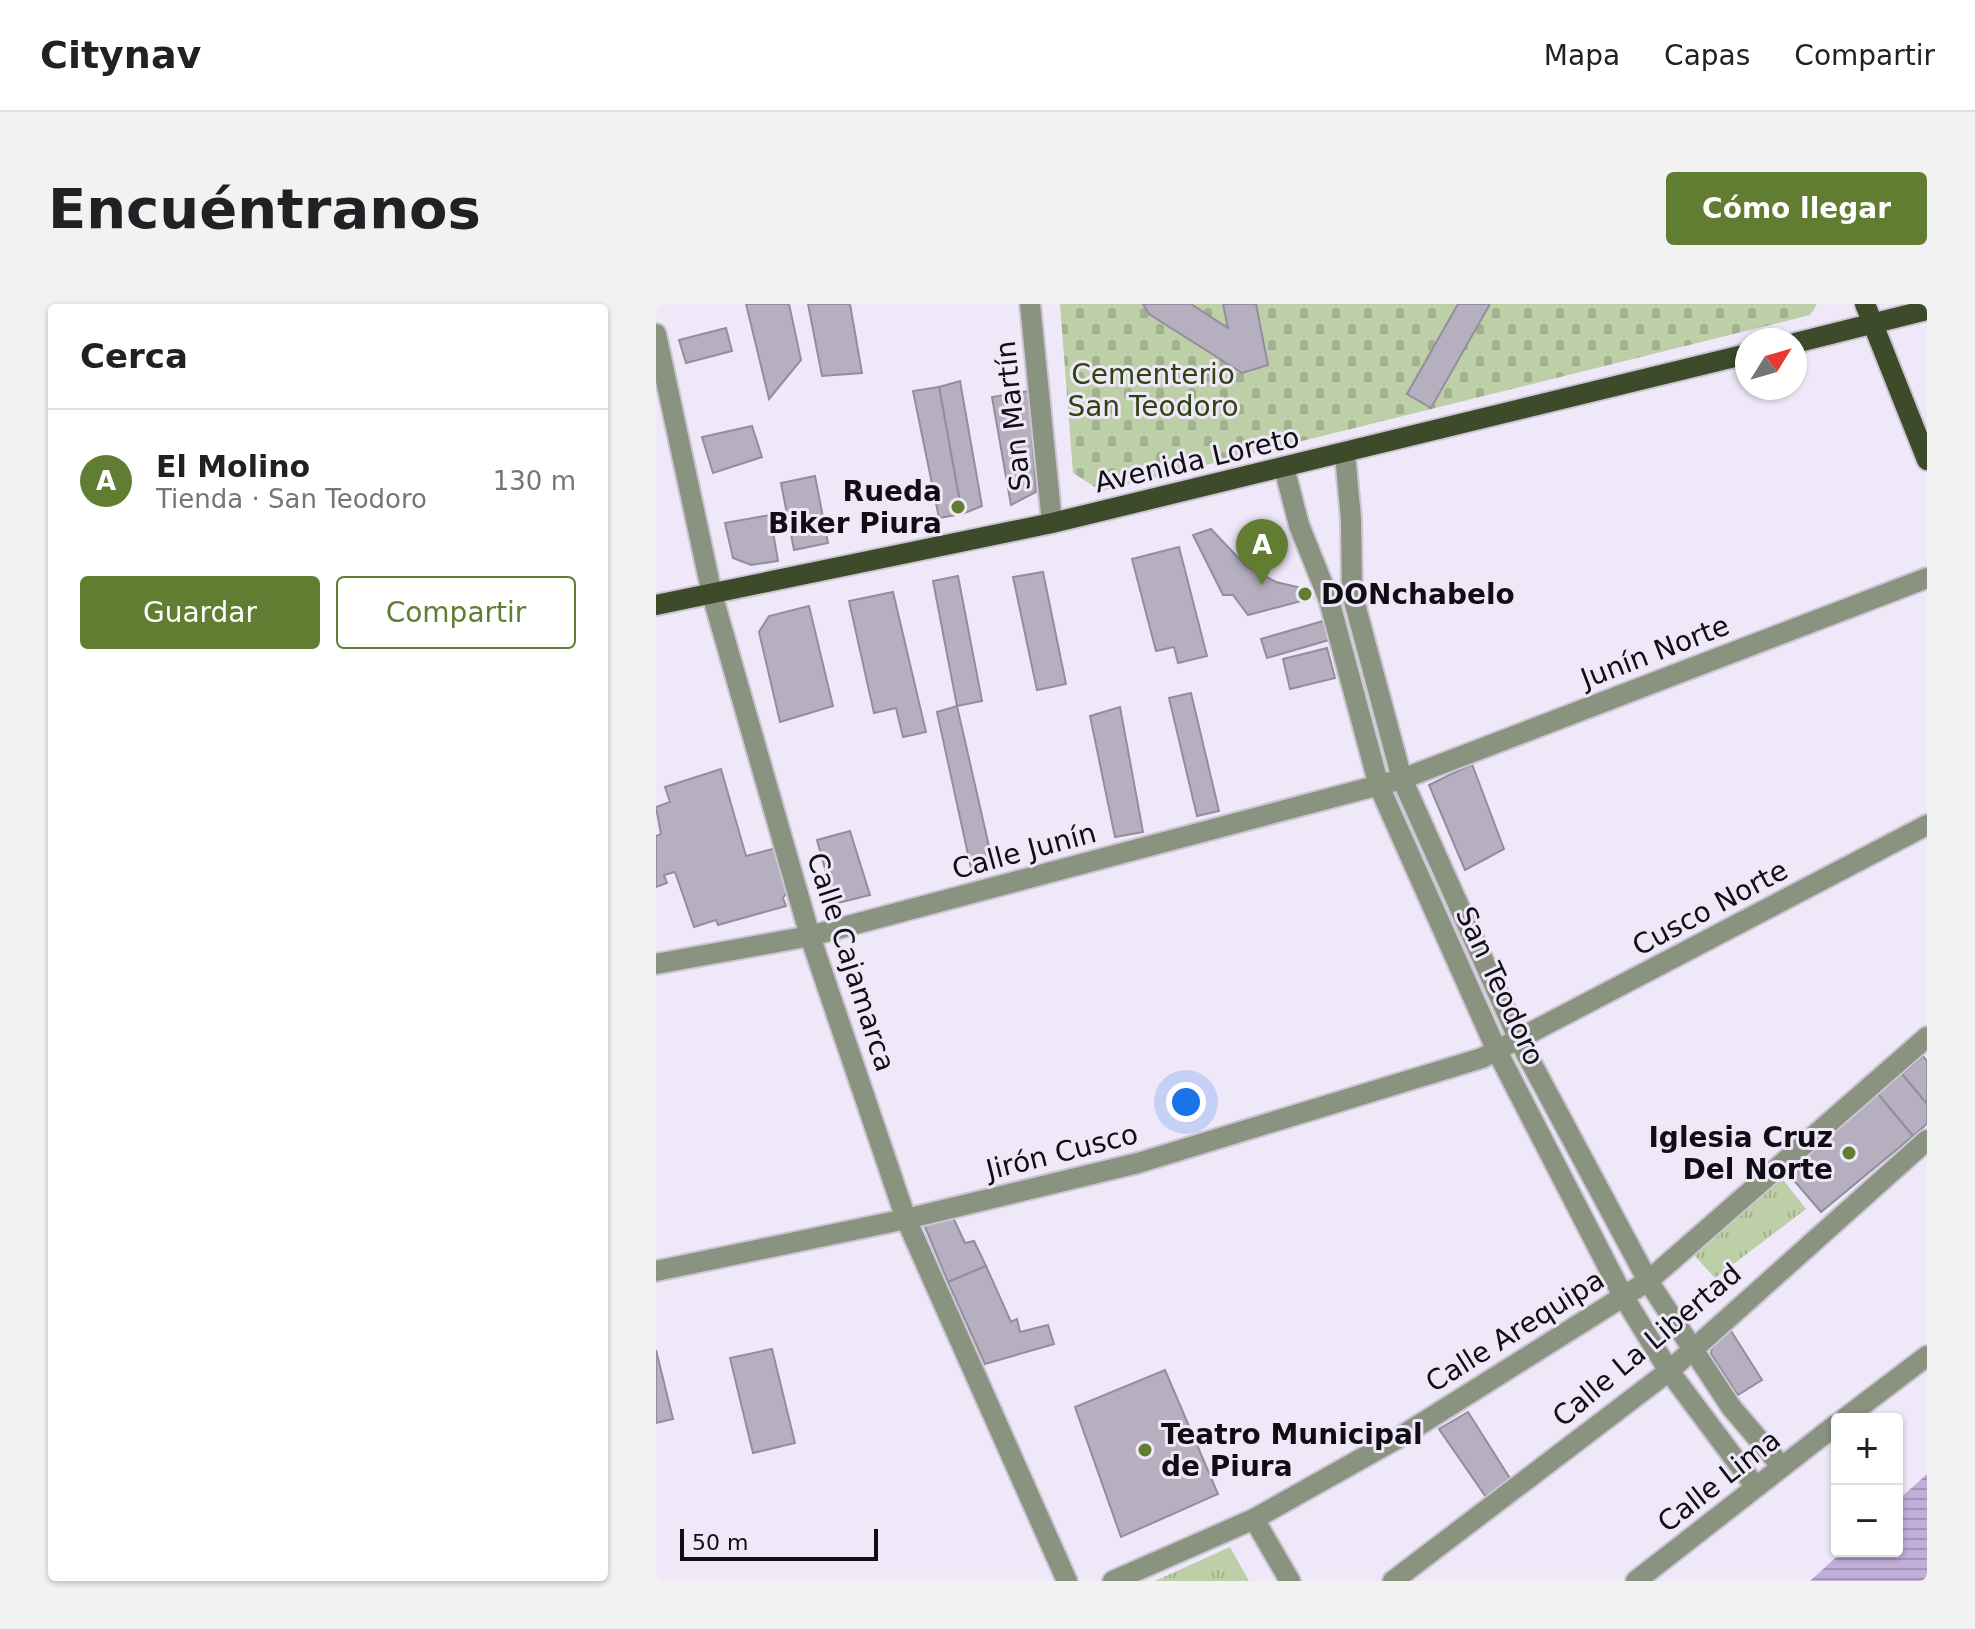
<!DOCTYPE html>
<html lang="es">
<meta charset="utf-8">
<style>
:root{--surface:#fff;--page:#f2f2f2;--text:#202124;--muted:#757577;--line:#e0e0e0;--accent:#607d31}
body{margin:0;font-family:"DejaVu Sans",sans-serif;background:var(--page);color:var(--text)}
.controls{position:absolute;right:24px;bottom:24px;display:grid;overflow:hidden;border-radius:8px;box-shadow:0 2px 6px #0004}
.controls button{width:72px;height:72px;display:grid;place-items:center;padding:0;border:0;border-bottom:2px solid var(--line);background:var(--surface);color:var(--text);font:40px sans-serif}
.compass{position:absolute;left:1079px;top:24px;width:72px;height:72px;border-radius:50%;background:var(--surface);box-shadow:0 2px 6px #0004;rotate:53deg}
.scale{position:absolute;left:24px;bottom:20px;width:198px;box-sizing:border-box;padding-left:8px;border:4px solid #100e13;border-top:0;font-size:22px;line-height:28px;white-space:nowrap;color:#100e13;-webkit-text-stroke:6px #efe8f9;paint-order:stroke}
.you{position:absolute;left:530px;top:798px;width:28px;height:28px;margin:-20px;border:6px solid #fff;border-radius:50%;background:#1a73e8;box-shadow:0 0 0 12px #1a73e833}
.badge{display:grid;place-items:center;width:52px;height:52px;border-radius:50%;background:var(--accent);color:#fff;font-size:26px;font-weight:700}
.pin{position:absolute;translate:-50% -66px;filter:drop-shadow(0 2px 4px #0008)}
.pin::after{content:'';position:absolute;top:42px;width:28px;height:24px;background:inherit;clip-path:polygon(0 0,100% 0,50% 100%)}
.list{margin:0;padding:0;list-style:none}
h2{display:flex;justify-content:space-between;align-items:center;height:104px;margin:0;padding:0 32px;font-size:34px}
h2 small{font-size:26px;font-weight:400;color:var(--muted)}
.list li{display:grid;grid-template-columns:52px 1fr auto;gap:24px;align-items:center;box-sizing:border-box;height:144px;padding:0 32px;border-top:2px solid var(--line)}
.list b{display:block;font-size:30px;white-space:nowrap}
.list p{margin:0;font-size:26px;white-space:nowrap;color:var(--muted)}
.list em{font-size:26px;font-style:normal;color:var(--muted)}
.actions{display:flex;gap:16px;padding:24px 32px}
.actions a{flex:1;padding:18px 0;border:2px solid var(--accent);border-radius:8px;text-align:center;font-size:28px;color:var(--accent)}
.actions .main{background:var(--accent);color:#fff}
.map{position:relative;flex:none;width:1271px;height:1277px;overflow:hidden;border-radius:8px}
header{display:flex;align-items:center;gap:48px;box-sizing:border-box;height:112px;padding:0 40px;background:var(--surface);border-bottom:2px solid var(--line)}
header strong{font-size:38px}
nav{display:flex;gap:44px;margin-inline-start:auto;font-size:28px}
.intro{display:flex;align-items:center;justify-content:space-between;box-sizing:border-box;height:192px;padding:0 48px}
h1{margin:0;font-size:56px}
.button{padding:20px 36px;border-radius:8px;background:var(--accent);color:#fff;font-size:28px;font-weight:700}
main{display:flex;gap:48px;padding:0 48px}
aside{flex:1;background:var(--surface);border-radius:8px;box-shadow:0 2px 6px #0004}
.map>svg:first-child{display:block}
</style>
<header>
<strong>Citynav</strong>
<nav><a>Mapa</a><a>Capas</a><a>Compartir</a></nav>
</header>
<div class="intro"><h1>Encuéntranos</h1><a class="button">Cómo llegar</a></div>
<main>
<aside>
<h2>Cerca<small></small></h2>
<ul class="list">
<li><span class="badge">A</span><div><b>El Molino</b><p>Tienda · San Teodoro</p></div><em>130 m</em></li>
</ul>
<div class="actions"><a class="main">Guardar</a><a>Compartir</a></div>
</aside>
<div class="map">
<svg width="1271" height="1277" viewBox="0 0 1271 1277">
<defs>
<pattern id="cemetery-stones" width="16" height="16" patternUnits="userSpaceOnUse" patternTransform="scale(2)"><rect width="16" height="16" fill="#bdcfa7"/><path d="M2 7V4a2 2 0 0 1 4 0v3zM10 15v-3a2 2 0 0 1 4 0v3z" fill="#a1b18f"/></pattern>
<pattern id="park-tufts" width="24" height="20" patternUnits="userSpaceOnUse" patternTransform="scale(2)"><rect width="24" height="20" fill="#bdcfa7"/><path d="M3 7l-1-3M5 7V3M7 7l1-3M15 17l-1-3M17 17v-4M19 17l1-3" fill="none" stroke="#a1b18f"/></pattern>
<pattern id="water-rules" width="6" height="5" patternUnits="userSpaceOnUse" patternTransform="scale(2)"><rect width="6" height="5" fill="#c1aed9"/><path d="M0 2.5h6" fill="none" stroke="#a594b9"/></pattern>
</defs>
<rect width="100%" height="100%" fill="#efe8f9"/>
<polygon fill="url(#cemetery-stones)" points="404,0 1161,0 1154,11 445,187 417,169"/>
<g fill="url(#park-tufts)">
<polygon points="1125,873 1150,905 1059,974 1036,949"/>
<polygon points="574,1243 593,1277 499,1277"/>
</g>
<polygon fill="url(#water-rules)" points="1271,1170 1271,1277 1154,1277 1187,1247 1241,1247 1241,1197"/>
<g fill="#b6afbf" stroke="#948d9d" stroke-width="2">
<polygon points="90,0 133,0 145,56 113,95"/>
<polygon points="152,0 194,0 206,69 166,72"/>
<polygon points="487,0 535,0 572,24 567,0 600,0 612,61 586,69 493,10"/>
<polygon points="802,0 834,0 775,104 751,90"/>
<polygon points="70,24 76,47 30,59 23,36"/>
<polygon points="304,77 326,202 306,210 283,83"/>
<polygon points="283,83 306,210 283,214 257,87"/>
<polygon points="373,87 380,188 355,201 336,93"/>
<polygon points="96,122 106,153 57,169 46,133"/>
<polygon points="159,172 172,239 138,246 125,179"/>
<polygon points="114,211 122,257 95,261 77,254 69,219"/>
<polygon points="555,225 590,262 620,278 654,286 657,294 592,311 577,291 567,291 537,231"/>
<polygon points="523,243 551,352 522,359 518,343 500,347 476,255"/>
<polygon points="387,268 410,380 381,386 357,273"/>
<polygon points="302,272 326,397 301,402 277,277"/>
<polygon points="237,288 270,428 247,433 240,404 218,409 193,297"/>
<polygon points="153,302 177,402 124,418 103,328 113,312"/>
<polygon points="667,317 673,336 611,354 605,335"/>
<polygon points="671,344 679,374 634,385 627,355"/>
<polygon points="535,389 563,507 541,512 513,394"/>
<polygon points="301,402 337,560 315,564 281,408"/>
<polygon points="464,403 487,528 459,533 434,412"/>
<polygon points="816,460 848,545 809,566 773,481"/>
<polygon points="65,465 90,552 124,543 135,581 127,594 130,602 62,621 60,616 38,623 19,568 8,571 11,579 0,583 0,532 5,530 0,503 14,498 9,483"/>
<polygon points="194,527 214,591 182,599 178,597 161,536"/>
<polygon points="1267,752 1271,757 1271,800 1246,770"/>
<polygon points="1246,770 1271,800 1271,820 1257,832 1222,790"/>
<polygon points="1222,790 1257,832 1165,908 1130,867"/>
<polygon points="295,909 309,939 318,937 330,962 292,978 267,918"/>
<polygon points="330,962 355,1018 361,1015 364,1028 392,1021 398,1040 329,1060 292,978"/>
<polygon points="1070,1019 1106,1076 1082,1091 1055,1050 1058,1028"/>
<polygon points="116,1045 139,1139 97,1149 74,1054"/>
<polygon points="0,1046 17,1115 0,1119"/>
<polygon points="509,1066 562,1190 465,1233 419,1103"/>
<polygon points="812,1108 855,1176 830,1193 783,1125"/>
</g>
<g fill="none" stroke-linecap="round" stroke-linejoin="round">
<defs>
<g id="minor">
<polyline points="374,0 396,219"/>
<polyline points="0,30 56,290 154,632 250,915 411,1277"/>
<polyline points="689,150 695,215 696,289 746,475 863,736 992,977 1075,1103 1126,1163"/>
<polyline points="628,163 643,221 673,296 723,482 841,747 967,992 1013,1067 1099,1182"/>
<polyline points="0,660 154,632 746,475 1271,274"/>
<polyline points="0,967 250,915 482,859 826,754 1271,521"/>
<polyline points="1188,1115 1271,1052"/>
<polyline points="598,1215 634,1277"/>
<polyline points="457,1277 598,1215 744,1133 992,977 1271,733"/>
<polyline points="737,1277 1013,1067 1271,836"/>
<polyline points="980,1277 1181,1120"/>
</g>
<g id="major">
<polyline points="1209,0 1271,156"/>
<polyline points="1139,39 1271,6"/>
<polyline points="0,301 396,219 1091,50"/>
</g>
</defs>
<use href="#minor" stroke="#cbc5d4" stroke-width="24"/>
<use href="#major" stroke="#cbc5d4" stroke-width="24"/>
<use href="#minor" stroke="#8a9380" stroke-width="20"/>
<use href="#major" stroke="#3d4b2a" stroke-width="20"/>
</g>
<g fill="#607d31" stroke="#efe8f9" stroke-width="3">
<circle cx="302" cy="203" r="8"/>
<circle cx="649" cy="290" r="8"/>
<circle cx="1193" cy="849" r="8"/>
<circle cx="489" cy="1146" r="8"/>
</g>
<g text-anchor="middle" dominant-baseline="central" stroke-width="6" stroke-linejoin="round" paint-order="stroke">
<g font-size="28" fill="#304212" stroke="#efe8f9">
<text x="497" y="70">Cementerio<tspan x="497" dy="32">San Teodoro</tspan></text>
</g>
<g font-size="28" fill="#100e13" stroke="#efe8f9">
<text transform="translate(357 112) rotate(-96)">San Martín</text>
<text transform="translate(541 156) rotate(-13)">Avenida Loreto</text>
<text transform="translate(999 348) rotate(-21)">Junín Norte</text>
<text transform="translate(368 547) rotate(-15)">Calle Junín</text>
<text transform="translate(1054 604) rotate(-28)">Cusco Norte</text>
<text transform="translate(195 658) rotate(72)">Calle Cajamarca</text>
<text transform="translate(844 682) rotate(65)">San Teodoro</text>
<text transform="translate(406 848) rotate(-14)">Jirón Cusco</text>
<text transform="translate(859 1027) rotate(-32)">Calle Arequipa</text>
<text transform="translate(991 1041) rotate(-40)">Calle La Libertad</text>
<text transform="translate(1063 1177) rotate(-38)">Calle Lima</text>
</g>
<g font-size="28" font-weight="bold" fill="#100e13" stroke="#efe8f9" text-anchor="end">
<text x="286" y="187">Rueda<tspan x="286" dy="32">Biker Piura</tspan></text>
<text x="665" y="290" text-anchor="start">DONchabelo</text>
<text x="1177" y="833">Iglesia Cruz<tspan x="1177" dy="32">Del Norte</tspan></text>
<text x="505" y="1130" text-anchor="start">Teatro Municipal<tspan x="505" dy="32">de Piura</tspan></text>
</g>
</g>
</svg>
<div class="controls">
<button>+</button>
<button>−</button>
</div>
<svg class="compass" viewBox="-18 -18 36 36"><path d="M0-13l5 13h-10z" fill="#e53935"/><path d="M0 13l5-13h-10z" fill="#757577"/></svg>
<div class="scale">50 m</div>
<div class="you"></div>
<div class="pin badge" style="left:606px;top:281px">A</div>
</div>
</main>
